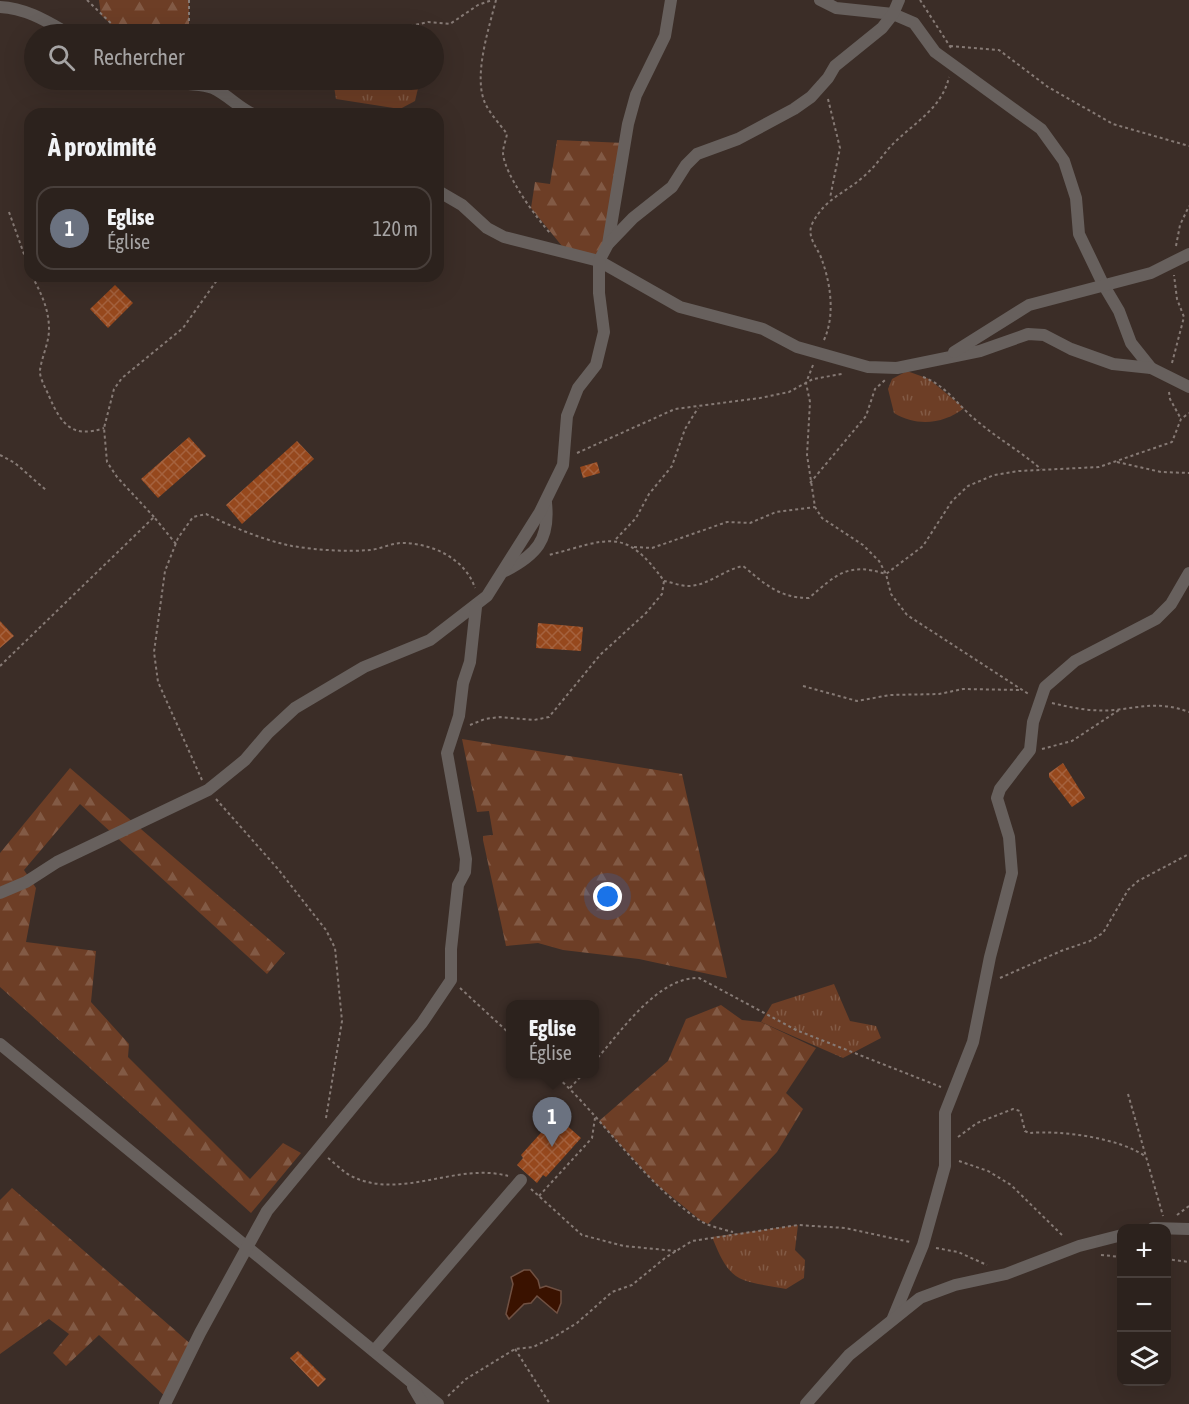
<!DOCTYPE html>
<html lang="fr">
<meta charset="utf-8">
<style>
:root{--surface:#2c221d;--page:#382f2a;--text:#f1f3f6;--muted:#a6a4a4;--line:#483f3b;--accent:#52cdce}
body{margin:0;font-family:"Asap Condensed",sans-serif;background:var(--page);color:var(--text)}
.controls{position:absolute;right:18px;bottom:18px;display:grid;overflow:hidden;border-radius:12px;box-shadow:0 6px 24px #0002}
.controls button{width:54px;height:54px;display:grid;place-items:center;padding:0;border:0;border-bottom:2px solid var(--line);background:var(--surface);color:var(--text);font:30px sans-serif}
.you{position:absolute;left:608px;top:897px;width:21px;height:21px;margin:-15px;border:4px solid #fff;border-radius:50%;background:#1a73e8;box-shadow:0 0 0 9px #1a73e833}
.badge{display:grid;place-items:center;width:39px;height:39px;border-radius:50%;background:var(--accent);color:#fff;font-size:20px;font-weight:700}
.pin{position:absolute;translate:-50% -50px;filter:drop-shadow(0 2px 3px #0008)}
.pin::after{content:'';position:absolute;top:32px;width:21px;height:18px;background:inherit;clip-path:polygon(0 0,100% 0,50% 100%)}
.popup{position:absolute;left:506px;top:1000px;width:93px;height:78px;box-sizing:border-box;display:grid;place-content:center;border-radius:12px;background:var(--surface);filter:drop-shadow(0 2px 4px #0005);font-size:20px;white-space:nowrap;color:var(--muted)}
.popup b{font-size:22px;color:var(--text)}
.popup::after{content:'';position:absolute;left:50%;top:100%;margin-left:-12px;border:12px solid transparent;border-top-color:var(--surface)}
.list{margin:0;padding:0;list-style:none}
h2{display:flex;justify-content:space-between;align-items:center;height:78px;margin:0;padding:0 24px;font-size:26px}
h2 small{font-size:20px;font-weight:400;color:var(--muted)}
.list li{display:grid;grid-template-columns:39px 1fr auto;gap:18px;align-items:center;box-sizing:border-box;height:84px;margin:0 12px 12px;padding:0 12px;border:2px solid var(--line);border-radius:18px}
.list b{display:block;font-size:22px;white-space:nowrap}
.list p{margin:0;font-size:20px;white-space:nowrap;color:var(--muted)}
.list em{font-size:20px;font-style:normal;color:var(--muted)}
.icon{flex:none;width:33px;height:33px;fill:none;stroke:currentColor;stroke-width:2;stroke-linecap:round;stroke-linejoin:round}
.map{position:relative;flex:none;width:1189px;height:1404px;overflow:hidden}
.search{position:absolute;background:var(--surface);box-shadow:0 6px 24px #0002;left:24px;top:24px;width:420px;height:66px;display:flex;align-items:center;gap:15px;box-sizing:border-box;padding:0 21px;border-radius:33px;color:var(--muted);font-size:22px}
.panel{position:absolute;background:var(--surface);box-shadow:0 6px 24px #0002;left:24px;top:108px;width:420px;height:174px;border-radius:18px}
.map>svg:first-child{display:block}
</style>
<div class="map">
<svg width="1189" height="1404" viewBox="0 0 1189 1404">
<defs>
<pattern id="grass-tufts" width="24" height="20" patternUnits="userSpaceOnUse" patternTransform="scale(1.5)"><rect width="24" height="20" fill="#6d3e26"/><path d="M3 7l-1-3M5 7V3M7 7l1-3M15 17l-1-3M17 17v-4M19 17l1-3" fill="none" stroke="#825a45"/></pattern>
<pattern id="forest-firs" width="22" height="20" patternUnits="userSpaceOnUse" patternTransform="scale(1.5)"><rect width="22" height="20" fill="#6d3e26"/><path d="M5 1l3.5 6h-7zM16 11l3.5 6h-7z" fill="#825a45"/></pattern>
<pattern id="building-cross-hatch" width="8" height="8" patternUnits="userSpaceOnUse" patternTransform="scale(1.5)"><rect width="8" height="8" fill="#96481d"/><path d="M0 0l8 8M0 8l8-8" fill="none" stroke="#a5623e"/></pattern>
</defs>
<rect width="100%" height="100%" fill="#3b2d27"/>
<g fill="url(#grass-tufts)">
<polygon points="333,80 420,80 415,101 400,109 336,99"/>
<path d="M907 371 929 379 964 408C944 424 917 427 894 413L888 389 892 379Z"/>
<polygon points="834,984 850,1021 876,1026 881,1038 843,1058 761,1022 772,1004"/>
<path d="M798 1225 795 1250 805 1260 804 1278 786 1289C739 1280 731 1285 712 1237Z"/>
</g>
<g fill="url(#forest-firs)">
<polygon points="99,0 189,0 189,34 127,34 116,29 101,15"/>
<polygon points="557,140 624,143 599,261 566,251 531,208 535,182 550,184"/>
<polygon points="462,739 682,774 727,978 639,959 563,950 538,943 506,946 483,840 483,836 493,835 489,811 477,812"/>
<polygon points="70,768 285,953 267,974 80,804 24,870 36,888 26,942 96,951 91,1002 129,1044 128,1057 250,1179 283,1143 301,1153 251,1213 0,987 0,853"/>
<polygon points="721,1005 742,1020 761,1022 816,1048 786,1093 803,1109 777,1152 708,1224 700,1220 655,1183 599,1121 668,1061 686,1019"/>
<polygon points="12,1188 193,1346 168,1399 99,1335 66,1366 53,1353 69,1334 49,1319 0,1354 0,1200"/>
</g>
<polygon fill="#3a1200" stroke="#705143" stroke-width="1.5" points="524,1270 530,1270 538,1280 540,1288 546,1286 561,1291 561,1303 557,1313 537,1296 531,1303 524,1304 509,1319 506,1314 513,1284 511,1277"/>
<g fill="url(#building-cross-hatch)">
<polygon points="115,285 133,303 108,328 90,309"/>
<polygon points="189,437 206,456 158,498 141,479"/>
<polygon points="297,441 314,459 242,524 226,505"/>
<polygon points="597,462 600,473 583,478 580,467"/>
<polygon points="0,621 14,636 0,648"/>
<polygon points="538,623 583,627 581,651 536,648"/>
<polygon points="1063,763 1085,798 1072,807 1049,777 1049,773"/>
<polygon points="556,1116 581,1138 546,1177 543,1175 537,1183 517,1165 523,1158 521,1155"/>
<polygon points="298,1351 326,1379 318,1387 290,1358"/>
</g>
<g fill="none" stroke-linecap="round" stroke-linejoin="round">
<g stroke="#867a75" stroke-width="2" stroke-dasharray="3 3" stroke-linecap="butt">
<polyline points="87,0 122,34"/>
<polyline points="189,0 189,34"/>
<path d="M496 0C489 28 473 76 485 103 490 114 500 124 507 134 506 140 503 147 503 153 504 174 537 219 551 234"/>
<polyline points="920,0 951,48"/>
<polyline points="118,30 127,34"/>
<polyline points="375,34 428,22 450,24 478,5 492,0"/>
<polyline points="950,46 999,50 1048,87 1113,124 1189,146"/>
<polyline points="828,99 840,148 830,198"/>
<polyline points="9,212 30,271"/>
<polyline points="1176,246 1180,225 1189,206"/>
<path d="M32 276C41 293 49 309 49 329 49 343 42 356 40 370 39 377 46 389 49 396 61 424 72 439 104 428"/>
<path d="M824 340C835 316 831 285 822 260 818 247 805 237 813 222 827 197 844 194 863 177 874 168 882 156 891 146 912 124 942 109 949 77"/>
<polyline points="1172,363 1184,317 1177,299 1174,275"/>
<polyline points="813,365 806,383 810,402 807,455 815,507 822,518 863,545 879,561 886,574 891,594 907,615 1030,695"/>
<path d="M923 377C946 385 959 407 977 421 997 438 1020 451 1041 469"/>
<polyline points="1169,392 1170,399 1181,419"/>
<polyline points="577,453 675,409 760,398 789,392 813,379 842,374"/>
<polyline points="0,455 15,463 47,491"/>
<polyline points="1117,462 1161,472 1189,473"/>
<polyline points="810,483 866,416 875,389 885,380"/>
<polyline points="154,517 117,477 107,462 104,428 114,389 122,378 183,328 220,276"/>
<polyline points="616,539 636,518 649,494 672,466 685,429 698,408"/>
<polyline points="634,547 652,548 727,522 750,523 776,512 815,507"/>
<path d="M664 581C671 582 680 586 688 586 708 586 723 570 743 566 765 584 779 598 809 598 837 574 848 562 886 574L923 546 952 501 968 486 994 475 1019 471 1099 467 1172 442 1181 419 1189 413"/>
<polyline points="0,666 154,517 176,544"/>
<polyline points="803,686 857,701 890,695 939,694 963,689 1022,690"/>
<path d="M1052 703C1073 708 1093 712 1114 710 1143 707 1159 701 1189 712"/>
<path d="M470 725 485 719 500 717 534 720 549 717 600 655 646 613 662 594 664 581C624 525 608 540 549 555"/>
<polyline points="1042,749 1072,741 1119,710"/>
<path d="M202 780 158 682 154 652 165 571 178 538 193 517 206 514C232 527 263 540 292 546 316 550 346 552 370 550 381 549 391 543 402 543 431 543 465 558 475 588"/>
<polyline points="216,799 278,869 326,930 335,948 342,1021 326,1118"/>
<polyline points="1000,978 1061,951 1090,941 1103,933 1128,890 1138,881 1189,854"/>
<polyline points="460,988 510,1034"/>
<path d="M594 1062C621 1032 657 977 699 978L796 1030 941 1087"/>
<path d="M554 1074C604 1119 642 1181 699 1220 708 1226 722 1229 733 1232"/>
<polyline points="570,1088 583,1074"/>
<polyline points="1128,1094 1163,1216"/>
<path d="M958 1137 977 1123 1013 1109 1020 1111 1025 1131 1029 1133C1060 1130 1121 1138 1146 1157"/>
<path d="M328 1158C336 1164 344 1173 353 1177 403 1200 457 1162 508 1176"/>
<polyline points="959,1161 988,1171 1011,1185 1064,1237"/>
<polyline points="531,1189 582,1235 624,1246 676,1251"/>
<polyline points="539,1196 592,1138 595,1118"/>
<polyline points="1177,1215 1189,1206"/>
<polyline points="936,1248 958,1252 987,1265"/>
<polyline points="1101,1255 1122,1257"/>
<polyline points="1166,1259 1189,1262"/>
<polyline points="515,1349 550,1404"/>
<polyline points="448,1396 466,1379 515,1349 533,1347 554,1337 577,1323 612,1292 632,1285 665,1258 692,1241 798,1225 845,1228 910,1242"/>
</g>
<g stroke="#67605d" stroke-width="12">
<polyline points="820,0 836,8 893,14 914,23 935,52 1041,129 1064,161 1076,198 1079,234 1103,284 1119,311 1131,343 1151,368"/>
<path d="M0 7C26 8 48 22 69 34"/>
<path d="M172 80C185 86 199 83 213 88 228 95 239 108 253 114"/>
<polyline points="438,191 462,205 487,228 504,237 599,261 680,307 763,329 797,347 868,367 897,368 980,351 1028,334 1044,335 1071,349 1113,364 1151,368 1189,387"/>
<polyline points="608,244 628,124 636,95 665,36 671,0"/>
<polyline points="954,352 1029,305 1151,273 1189,254"/>
<path d="M505 571C536 555 550 540 546 503"/>
<polyline points="0,893 26,882 57,862 208,790 245,760 268,733 295,708 364,667 430,640 487,596 540,512 563,465 567,416 578,388 596,365 604,332 599,293 599,261 608,244 633,218 672,187 686,165 697,154 738,139 794,109 811,97 828,78 835,66 882,28 893,14 899,0"/>
<polyline points="0,1044 438,1404"/>
<polyline points="1153,1228 1189,1229"/>
<polyline points="893,1318 923,1245 945,1166 945,1113 973,1042 990,957 1012,873 1009,837 997,798 1000,789 1030,750 1033,722 1045,687 1075,661 1156,619 1171,604 1189,573"/>
<polyline points="374,1351 521,1180"/>
<polyline points="413,1387 423,1404"/>
<polyline points="165,1404 200,1333 267,1211 422,1023 451,980 451,949 458,885 465,872 466,859 447,753 459,716 463,683 470,662 476,607"/>
<polyline points="806,1404 849,1355 920,1298 955,1285 1006,1274 1079,1246 1122,1235"/>
</g>
</g>
</svg>
<div class="controls">
<button>+</button>
<button>−</button>
<button><svg class="icon" aria-label="layers" viewBox="0 0 24 24"><path d="M12 4l9 5-9 5-9-5zM3 14l9 5 9-5"/></svg></button>
</div>
<div class="you"></div>
<div class="pin badge" style="left:552px;top:1147px;background:#6b7280">1</div>
<div class="popup"><b>Eglise</b>Église</div>
<div class="search"><svg class="icon" aria-label="search" viewBox="0 0 24 24"><circle cx="10" cy="10" r="6"/><path d="M15 15l6 6"/></svg>Rechercher</div>
<section class="panel">
<h2>À proximité<small></small></h2>
<ul class="list">
<li><span class="badge" style="background:#6b7280">1</span><div><b>Eglise</b><p>Église</p></div><em>120 m</em></li>
</ul>
</section>
</div>
